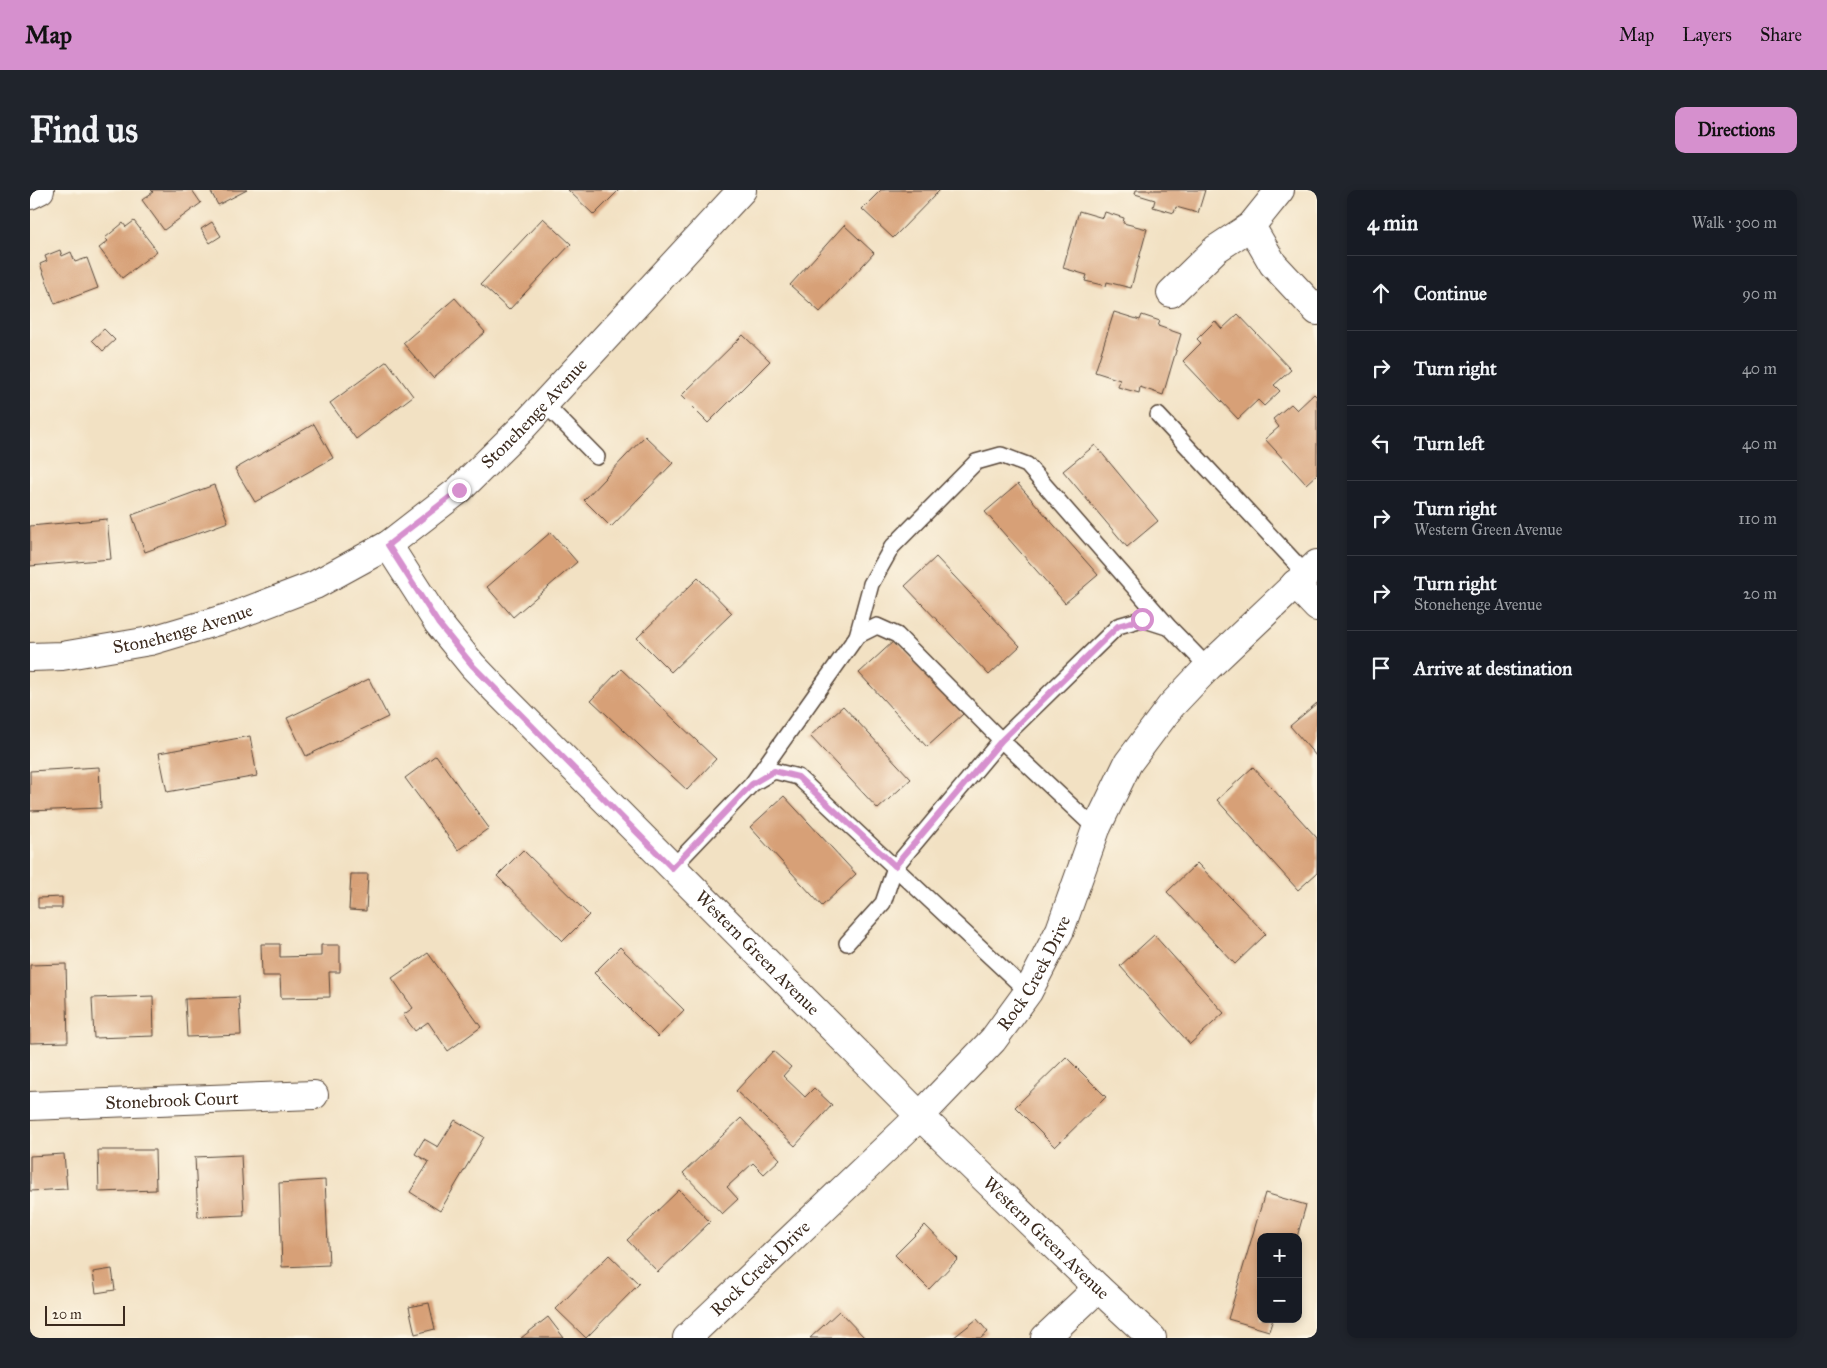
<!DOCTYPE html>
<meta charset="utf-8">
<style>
:root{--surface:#171b24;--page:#20242c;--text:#f1f3f6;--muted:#9ea1a6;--line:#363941;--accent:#d690ce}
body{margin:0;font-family:"IM FELL Great Primer",serif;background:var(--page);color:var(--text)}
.controls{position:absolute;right:15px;bottom:15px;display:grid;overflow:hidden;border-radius:10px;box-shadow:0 2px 8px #0003}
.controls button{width:45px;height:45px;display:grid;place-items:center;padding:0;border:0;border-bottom:1px solid var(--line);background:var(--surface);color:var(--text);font:25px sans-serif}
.scale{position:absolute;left:15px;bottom:12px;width:80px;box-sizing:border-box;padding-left:5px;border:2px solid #3b2a1e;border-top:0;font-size:14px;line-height:18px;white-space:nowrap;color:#3b2a1e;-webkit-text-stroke:4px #fcf5e5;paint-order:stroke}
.stop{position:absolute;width:15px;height:15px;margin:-11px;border:4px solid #d690ce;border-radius:50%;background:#fff}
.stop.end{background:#d690ce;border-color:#fff;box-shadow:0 1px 5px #0008}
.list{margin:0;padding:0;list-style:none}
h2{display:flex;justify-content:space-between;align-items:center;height:65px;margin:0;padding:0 20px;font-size:21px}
h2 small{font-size:16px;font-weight:400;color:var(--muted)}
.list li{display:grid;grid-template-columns:32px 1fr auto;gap:15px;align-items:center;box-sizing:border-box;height:75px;padding:0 20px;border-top:1px solid var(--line)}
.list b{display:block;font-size:19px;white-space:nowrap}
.list p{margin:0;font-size:16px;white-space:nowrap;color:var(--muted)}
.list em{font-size:16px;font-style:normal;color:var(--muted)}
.icon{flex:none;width:28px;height:28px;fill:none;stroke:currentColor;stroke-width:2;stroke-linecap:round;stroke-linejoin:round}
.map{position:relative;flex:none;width:1287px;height:1148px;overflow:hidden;border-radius:10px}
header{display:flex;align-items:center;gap:30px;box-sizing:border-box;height:70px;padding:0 25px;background:var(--accent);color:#111}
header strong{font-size:24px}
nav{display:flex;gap:28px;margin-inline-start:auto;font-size:18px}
.intro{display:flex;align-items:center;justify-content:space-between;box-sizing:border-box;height:120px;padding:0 30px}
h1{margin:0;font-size:35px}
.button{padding:12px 22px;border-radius:10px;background:var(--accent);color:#111;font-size:18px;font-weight:700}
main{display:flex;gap:30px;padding:0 30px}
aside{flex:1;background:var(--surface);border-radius:10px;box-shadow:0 2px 8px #0003}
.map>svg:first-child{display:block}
</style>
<header>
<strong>Map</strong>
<nav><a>Map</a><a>Layers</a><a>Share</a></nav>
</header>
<div class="intro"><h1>Find us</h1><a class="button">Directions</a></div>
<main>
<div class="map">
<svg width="1287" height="1148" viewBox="0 0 1287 1148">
<rect width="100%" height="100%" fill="#fcf5e5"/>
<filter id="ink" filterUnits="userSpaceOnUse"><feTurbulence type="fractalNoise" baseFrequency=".02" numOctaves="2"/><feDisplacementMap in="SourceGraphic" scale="10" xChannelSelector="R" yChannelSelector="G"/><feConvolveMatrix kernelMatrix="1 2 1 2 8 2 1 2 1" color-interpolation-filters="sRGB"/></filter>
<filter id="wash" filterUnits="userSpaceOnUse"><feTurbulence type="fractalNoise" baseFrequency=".0096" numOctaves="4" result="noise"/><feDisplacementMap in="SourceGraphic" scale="20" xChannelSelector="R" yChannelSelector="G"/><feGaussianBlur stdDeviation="1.12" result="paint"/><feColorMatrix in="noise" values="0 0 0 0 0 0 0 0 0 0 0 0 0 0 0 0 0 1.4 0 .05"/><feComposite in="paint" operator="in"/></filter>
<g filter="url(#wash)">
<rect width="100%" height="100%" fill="#f2e1c3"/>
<g id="blocks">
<g fill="#d7a077">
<polygon points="121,0 162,0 171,13 134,40 112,10 123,2"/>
<polygon points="180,0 217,0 188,15"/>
<polygon points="538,0 589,0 564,25"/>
<polygon points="851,0 910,0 863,48 832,19"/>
<polygon points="1106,0 1175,0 1168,23 1146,17 1144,23 1123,17 1125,10 1105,4"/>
<polygon points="1049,21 1073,28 1075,22 1094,28 1093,33 1117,39 1101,98 1077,92 1076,96 1055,91 1057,85 1033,78"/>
<polygon points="513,28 541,54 479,120 451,94"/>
<polygon points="104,31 127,61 92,88 69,58 78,51 75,48 93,33 96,37"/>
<polygon points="182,32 191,46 180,53 171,39"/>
<polygon points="814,35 844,63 790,122 760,95"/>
<polygon points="30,60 32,66 41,62 45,72 57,68 68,98 25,114 10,74 17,71 15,66"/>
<polygon points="425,108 455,142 403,188 373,153"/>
<polygon points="1084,122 1110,130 1112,125 1130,131 1128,136 1151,144 1133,205 1110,197 1109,203 1088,197 1090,190 1065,182"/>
<polygon points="1208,124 1261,180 1244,195 1250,201 1234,216 1228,210 1208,229 1153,171 1171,153 1167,149 1185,131 1192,139"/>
<polygon points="74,139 85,150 73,161 62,150"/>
<polygon points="713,145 740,171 678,233 651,206"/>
<polygon points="357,171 383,206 326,249 300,213"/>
<polygon points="1284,204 1287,207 1287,284 1276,294 1235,249 1249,237 1243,229 1261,214 1267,220"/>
<polygon points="284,234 303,268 225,312 205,279"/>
<polygon points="615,246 643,273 581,337 554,310"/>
<polygon points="1065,255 1128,331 1097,357 1033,281"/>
<polygon points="988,294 1068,385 1035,413 955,322"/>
<polygon points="184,295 198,332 115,362 102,325"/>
<polygon points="77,329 81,369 0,376 0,336"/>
<polygon points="521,342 547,372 483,427 457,397"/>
<polygon points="906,367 990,456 959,485 875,396"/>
<polygon points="668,388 702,423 641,482 607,448"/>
<polygon points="865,450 933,524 897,557 829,483"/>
<polygon points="591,479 686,569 657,600 561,510"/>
<polygon points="339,489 358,527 276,566 257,528"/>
<polygon points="1287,513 1287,567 1260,536"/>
<polygon points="813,516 881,589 848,619 780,546"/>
<polygon points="220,546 227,586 137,602 129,563"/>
<polygon points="406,565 459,638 428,660 375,588"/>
<polygon points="69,577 71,618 0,621 0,581"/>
<polygon points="1223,577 1287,648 1287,683 1268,700 1187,610"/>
<polygon points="754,606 826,684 792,716 720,637"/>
<polygon points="493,660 559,725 533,751 467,686"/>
<polygon points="1167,673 1236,744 1205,774 1137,702"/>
<polygon points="321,684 338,684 336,721 319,720"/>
<polygon points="32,707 32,718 8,718 8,708"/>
<polygon points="1124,745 1194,823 1160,854 1090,776"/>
<polygon points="231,754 250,754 250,767 291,766 291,755 310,755 310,782 299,782 300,807 251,808 250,786 232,786"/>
<polygon points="590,757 654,820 628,847 564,783"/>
<polygon points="398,763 451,837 418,861 398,832 385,841 373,825 383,818 362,788"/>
<polygon points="36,774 38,852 0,853 0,775"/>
<polygon points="123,806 124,846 64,848 62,808"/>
<polygon points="209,807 211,845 157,847 155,809"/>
<polygon points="743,861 761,877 753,886 775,907 784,898 802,915 765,956 706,901"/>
<polygon points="1036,867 1076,907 1025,957 985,917"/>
<polygon points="711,928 750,969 734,984 723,973 697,997 708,1009 692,1024 653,983"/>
<polygon points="425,930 454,947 410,1021 380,1002 399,972 385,964 394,949 408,957"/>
<polygon points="68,960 125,960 126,1000 69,1002"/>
<polygon points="34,964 37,999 0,1001 0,966"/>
<polygon points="211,965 214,1025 168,1027 165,967"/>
<polygon points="295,990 299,1075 252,1077 249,993"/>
<polygon points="649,1000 680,1032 628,1082 597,1050"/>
<polygon points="1235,1003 1276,1015 1267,1047 1231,1047 1231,1129 1243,1129 1239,1141 1198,1129"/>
<polygon points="895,1035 928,1069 899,1099 865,1065"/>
<polygon points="579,1065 609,1094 556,1148 526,1119"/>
<polygon points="82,1079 85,1100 66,1103 63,1082"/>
<polygon points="399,1113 405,1139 385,1144 379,1117"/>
<polygon points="809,1121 835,1148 780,1148"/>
<polygon points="518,1127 534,1148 491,1148"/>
<polygon points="947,1129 958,1142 951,1148 923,1148"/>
</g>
</g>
</g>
<g filter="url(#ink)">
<use href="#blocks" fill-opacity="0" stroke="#564537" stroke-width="1"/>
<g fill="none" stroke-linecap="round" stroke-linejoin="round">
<defs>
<g id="service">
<polyline points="515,214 567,267"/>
<polyline points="1128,225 1276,384"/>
<polyline points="827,446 841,394 862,357 946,272 971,265 997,275 1138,436"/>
<polyline points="722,594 827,446 847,436 867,445 971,550 1066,639"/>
<polyline points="642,678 722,594 744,581 768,587 998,802"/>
<polyline points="817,753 853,713 865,677 971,550 1088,436 1112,429 1140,438 1178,477"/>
</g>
<g id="minor">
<polyline points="1250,0 1221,36 1243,74 1287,121"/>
<polyline points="0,5 10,0"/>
<polyline points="1141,103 1186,59 1221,36"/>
<path id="s1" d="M358 355 408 433 443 476 466 500 890 926 1068 1098 1122 1148"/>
<polyline points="1265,394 1287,417"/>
<path id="s2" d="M0 467 32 466 120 451 204 426 285 395 358 355 429 300 491 239 712 0"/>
<path id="s3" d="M0 916 284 905"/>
<path id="s4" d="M657 1148 890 926 963 850 998 802 1030 740 1066 639 1098 573 1141 516 1178 477 1287 374"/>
<polyline points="1015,1148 1068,1098"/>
</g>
</defs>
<use href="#service" stroke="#564537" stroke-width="18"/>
<use href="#minor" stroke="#564537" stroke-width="30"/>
<use href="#service" stroke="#fff" stroke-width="15"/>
<use href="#minor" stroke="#fff" stroke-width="28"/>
</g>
</g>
<g fill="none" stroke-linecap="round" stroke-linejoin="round" filter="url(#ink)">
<polyline stroke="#d690ce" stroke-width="6" points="429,300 358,355 408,433 443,476 642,678 722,594 744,581 768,587 865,676 972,550 1088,436 1112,429"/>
</g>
<g text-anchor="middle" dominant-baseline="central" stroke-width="5" stroke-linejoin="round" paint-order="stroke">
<g font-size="18" fill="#3b2a1e" stroke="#fcf5e5">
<text stroke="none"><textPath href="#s2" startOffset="576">Stonehenge Avenue</textPath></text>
<text stroke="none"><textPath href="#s2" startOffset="156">Stonehenge Avenue</textPath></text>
<text stroke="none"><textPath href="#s1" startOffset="552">Western Green Avenue</textPath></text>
<text stroke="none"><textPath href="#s4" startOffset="506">Rock Creek Drive</textPath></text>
<text stroke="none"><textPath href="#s3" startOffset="142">Stonebrook Court</textPath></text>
<text stroke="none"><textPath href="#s1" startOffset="958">Western Green Avenue</textPath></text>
<text stroke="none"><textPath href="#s4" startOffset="101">Rock Creek Drive</textPath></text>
</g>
</g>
</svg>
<div class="controls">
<button>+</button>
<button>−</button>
</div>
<div class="scale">20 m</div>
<div class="stop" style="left:1112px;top:429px"></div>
<div class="stop end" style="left:429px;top:300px"></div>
</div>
<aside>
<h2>4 min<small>Walk · 300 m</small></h2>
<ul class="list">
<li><svg class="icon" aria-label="ahead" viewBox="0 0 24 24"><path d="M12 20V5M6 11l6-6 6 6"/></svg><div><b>Continue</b></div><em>90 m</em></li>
<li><svg class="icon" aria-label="right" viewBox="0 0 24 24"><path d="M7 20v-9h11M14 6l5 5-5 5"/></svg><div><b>Turn right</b></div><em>40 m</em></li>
<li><svg class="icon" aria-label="left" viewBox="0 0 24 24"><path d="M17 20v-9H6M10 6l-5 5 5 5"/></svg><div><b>Turn left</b></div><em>40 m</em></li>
<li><svg class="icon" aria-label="right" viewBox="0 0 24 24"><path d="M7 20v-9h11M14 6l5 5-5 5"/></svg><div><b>Turn right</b><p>Western Green Avenue</p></div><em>110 m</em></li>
<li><svg class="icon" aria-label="right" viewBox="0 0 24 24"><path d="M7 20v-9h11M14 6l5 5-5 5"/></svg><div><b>Turn right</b><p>Stonehenge Avenue</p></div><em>20 m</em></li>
<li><svg class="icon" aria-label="arrive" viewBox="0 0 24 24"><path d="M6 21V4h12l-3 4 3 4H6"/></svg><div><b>Arrive at destination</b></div></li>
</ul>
</aside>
</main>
